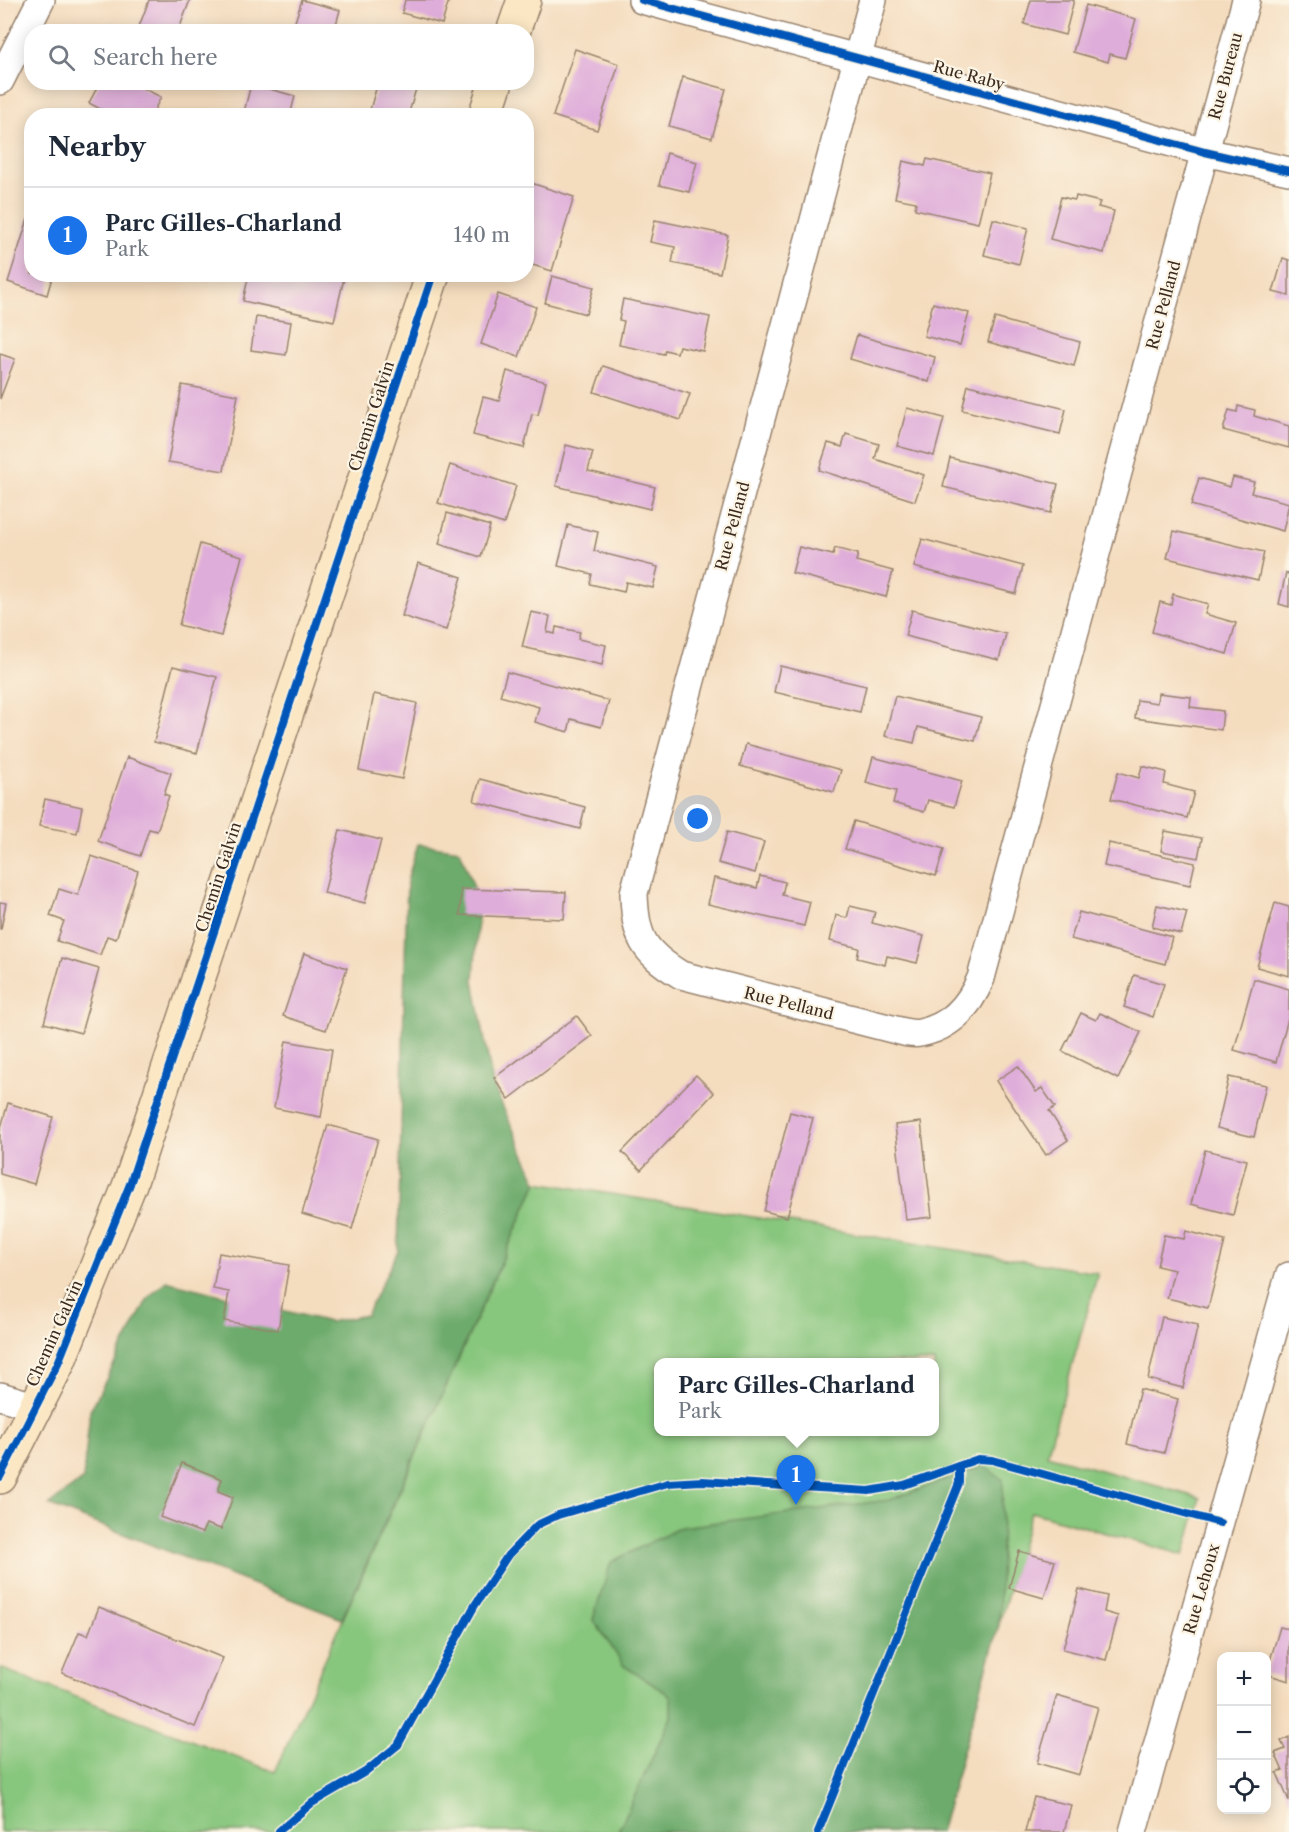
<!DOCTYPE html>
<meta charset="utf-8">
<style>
:root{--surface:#fff;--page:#f2f2f3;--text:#1f2937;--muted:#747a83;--line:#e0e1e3;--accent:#1a73e8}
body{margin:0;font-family:"Libre Caslon Text",serif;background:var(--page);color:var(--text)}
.controls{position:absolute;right:18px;bottom:18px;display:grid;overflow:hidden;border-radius:12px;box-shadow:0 3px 15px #0003}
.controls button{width:54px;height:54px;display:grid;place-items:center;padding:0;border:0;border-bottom:2px solid var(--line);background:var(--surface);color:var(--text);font:30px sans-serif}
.you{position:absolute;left:698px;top:819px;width:21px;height:21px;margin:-15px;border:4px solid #fff;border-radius:50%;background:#1a73e8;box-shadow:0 0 0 9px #1a73e833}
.badge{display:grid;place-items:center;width:39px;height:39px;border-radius:50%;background:var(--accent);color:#fff;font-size:20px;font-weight:700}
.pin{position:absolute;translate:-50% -50px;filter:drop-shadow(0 2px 3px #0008)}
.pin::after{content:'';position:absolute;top:32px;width:21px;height:18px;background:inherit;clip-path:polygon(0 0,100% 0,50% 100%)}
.popup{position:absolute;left:654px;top:1358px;width:285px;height:78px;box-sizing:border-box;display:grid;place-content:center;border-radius:12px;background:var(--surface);filter:drop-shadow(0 2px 4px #0005);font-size:20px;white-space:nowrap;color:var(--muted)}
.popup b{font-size:22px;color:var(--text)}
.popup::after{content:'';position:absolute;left:50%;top:100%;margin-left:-12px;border:12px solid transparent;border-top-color:var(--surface)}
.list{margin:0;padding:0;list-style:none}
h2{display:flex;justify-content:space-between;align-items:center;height:78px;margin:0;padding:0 24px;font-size:26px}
h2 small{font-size:20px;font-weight:400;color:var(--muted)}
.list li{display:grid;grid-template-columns:39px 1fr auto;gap:18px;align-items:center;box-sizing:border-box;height:96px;padding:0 24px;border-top:2px solid var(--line)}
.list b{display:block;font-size:22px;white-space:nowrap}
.list p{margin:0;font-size:20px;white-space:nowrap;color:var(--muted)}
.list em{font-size:20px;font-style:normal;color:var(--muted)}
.icon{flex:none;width:33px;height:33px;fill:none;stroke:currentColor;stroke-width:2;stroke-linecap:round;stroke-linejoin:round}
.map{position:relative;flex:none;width:1289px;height:1832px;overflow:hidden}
.search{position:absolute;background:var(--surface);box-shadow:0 3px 15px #0003;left:24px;top:24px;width:510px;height:66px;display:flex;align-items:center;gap:15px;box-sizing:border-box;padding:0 21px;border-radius:24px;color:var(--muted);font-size:22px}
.panel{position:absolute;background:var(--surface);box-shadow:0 3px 15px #0003;left:24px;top:108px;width:510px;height:174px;border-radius:24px}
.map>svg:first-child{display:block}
</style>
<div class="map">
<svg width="1289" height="1832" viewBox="0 0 1289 1832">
<rect width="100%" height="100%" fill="#fcf5e5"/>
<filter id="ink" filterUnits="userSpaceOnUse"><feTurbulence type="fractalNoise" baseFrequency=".0167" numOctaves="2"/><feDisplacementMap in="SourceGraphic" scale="12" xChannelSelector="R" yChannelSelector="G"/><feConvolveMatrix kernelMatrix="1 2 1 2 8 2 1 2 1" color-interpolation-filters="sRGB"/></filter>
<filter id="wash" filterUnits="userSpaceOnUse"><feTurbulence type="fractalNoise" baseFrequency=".008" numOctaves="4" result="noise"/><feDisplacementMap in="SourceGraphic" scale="24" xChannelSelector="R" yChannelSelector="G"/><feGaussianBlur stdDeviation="1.35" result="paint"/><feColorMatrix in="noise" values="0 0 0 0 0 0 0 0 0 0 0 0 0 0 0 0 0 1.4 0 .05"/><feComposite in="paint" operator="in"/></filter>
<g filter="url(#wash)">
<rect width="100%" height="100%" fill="#f4dcbe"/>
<path fill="#87c67d" stroke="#61784e" stroke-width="1.5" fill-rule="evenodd" d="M537 1182 1098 1273 1047 1455 1200 1498 1184 1555 1031 1512 940 1832H0V1668L275 1772ZM658 1362H934V1432H658Z"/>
<g fill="#6dab6c" stroke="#546a45" stroke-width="1.5">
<polygon points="418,844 460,850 479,901 474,981 493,1085 537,1182 342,1619 49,1505 83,1479 90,1411 148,1298 166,1281 329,1322 366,1315 398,1251 407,881"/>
<polygon points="984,1466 1003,1480 999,1625 940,1832 618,1832 671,1717 671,1696 624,1666 593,1619 611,1562 681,1527 889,1500"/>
</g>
<g id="blocks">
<g fill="#dfadda">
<polygon points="149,0 190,0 178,32 137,32"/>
<polygon points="302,0 340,10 334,32 292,31"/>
<polygon points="405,0 449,0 442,24 402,13"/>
<polygon points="1031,0 1074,0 1065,35 1024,24"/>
<polygon points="1086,5 1136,19 1125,58 1110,54 1108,62 1073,52"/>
<polygon points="575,49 619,64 597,130 553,116"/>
<polygon points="683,77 726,89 712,138 669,126"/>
<polygon points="100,82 140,82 138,86 161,97 151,116 113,116 89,103"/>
<polygon points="378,82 418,82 408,116 369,113"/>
<polygon points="251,84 295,96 290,116 243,116"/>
<polygon points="667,153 697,162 689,192 659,185"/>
<polygon points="927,159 990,173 978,223 915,209 916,202 895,198 903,161 925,166"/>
<polygon points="531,183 574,197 552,271 526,263 526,196"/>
<polygon points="1076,196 1100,202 1098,207 1114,211 1104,253 1050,239 1061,197 1075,200"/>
<polygon points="28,219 32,220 32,274 53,274 47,295 8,282"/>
<polygon points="993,219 1028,228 1019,264 984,255"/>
<polygon points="655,220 728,235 720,273 672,263 675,247 650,242"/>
<polygon points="1283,258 1289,260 1289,296 1273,292"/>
<polygon points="249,274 345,274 334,321 243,301"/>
<polygon points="552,276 594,287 586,314 545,303"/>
<polygon points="498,294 536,307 519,357 481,344"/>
<polygon points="623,299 710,317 703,351 679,346 677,353 665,350 664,354 619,345 624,321 619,320"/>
<polygon points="933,303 969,313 960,345 924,336"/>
<polygon points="256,317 291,322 286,355 251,350"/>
<polygon points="995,318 1080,342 1074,366 988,342"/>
<polygon points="857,335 935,357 929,382 850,359"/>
<polygon points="0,354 15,359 0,399"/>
<polygon points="603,366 690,394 681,420 594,392"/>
<polygon points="507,371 546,382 538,415 532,414 524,448 473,435 483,397 499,401"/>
<polygon points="182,385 238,395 224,471 168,462"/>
<polygon points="968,385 1066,409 1060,434 962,410"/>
<polygon points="1238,406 1255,410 1254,416 1289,426 1289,448 1223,430 1229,410 1237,412"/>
<polygon points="907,408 944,418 934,456 897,446"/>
<polygon points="846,434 879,444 875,459 924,475 915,501 819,470 828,443 842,447"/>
<polygon points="566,445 593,452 588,471 655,487 650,509 556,486"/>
<polygon points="950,458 1058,484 1051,513 943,487"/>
<polygon points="450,465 516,486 504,524 438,503"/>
<polygon points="1233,477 1254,482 1251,493 1289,503 1283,531 1191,505 1199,478 1230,487"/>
<polygon points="447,513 490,526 481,557 439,544"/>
<polygon points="568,525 598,532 594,551 658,567 653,588 626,582 624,592 590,584 592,574 558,566"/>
<polygon points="1174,531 1264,552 1258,580 1167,558"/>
<polygon points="922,539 1023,566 1016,594 914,567"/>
<polygon points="200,544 242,556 221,636 179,625"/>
<polygon points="799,547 833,555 835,548 858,554 856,561 893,571 886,597 792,573"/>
<polygon points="418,563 462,577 446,630 402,616"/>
<polygon points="1286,573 1289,574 1289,607 1279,604"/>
<polygon points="1173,594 1208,604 1205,614 1236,623 1227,654 1152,632 1160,602 1171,605"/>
<polygon points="912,610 1006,634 999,660 905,636"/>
<polygon points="531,612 550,616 547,632 555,634 556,627 580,632 578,639 606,645 602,665 522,647"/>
<polygon points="173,666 217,677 197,753 154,742"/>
<polygon points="780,666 866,686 860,712 774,692"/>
<polygon points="507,672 609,701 601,727 571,719 568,732 535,722 539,707 500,696"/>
<polygon points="1158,693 1191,697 1190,707 1223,711 1221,730 1135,718 1137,700 1157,703"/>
<polygon points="374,694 417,703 402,779 359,770"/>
<polygon points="895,696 981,717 975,741 918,727 914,743 885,736"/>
<polygon points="746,744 841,770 834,792 740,766"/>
<polygon points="127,757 171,773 164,794 169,796 157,831 149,829 140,856 98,841"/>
<polygon points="873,757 962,781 954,807 928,800 924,812 893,803 896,791 866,783"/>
<polygon points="1142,766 1166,772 1164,784 1194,792 1187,818 1111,799 1118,772 1139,778"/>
<polygon points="480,779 585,807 580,829 474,801"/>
<polygon points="45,799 82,807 77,833 39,826"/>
<polygon points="854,821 944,849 936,876 845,849"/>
<polygon points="340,830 381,840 365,903 324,893"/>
<polygon points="1165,831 1202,838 1198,858 1161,851"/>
<polygon points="727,832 764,842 755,873 718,863"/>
<polygon points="1109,843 1195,863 1190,885 1104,866"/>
<polygon points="91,856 138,871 116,939 107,936 100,955 57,941 64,921 50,916 59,889 78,895"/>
<polygon points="760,876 785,882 782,895 810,902 804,926 708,904 714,878 757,888"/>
<polygon points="461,889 566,892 564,919 460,915"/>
<polygon points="0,902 6,903 1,929 0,929"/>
<polygon points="1275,903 1289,907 1289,976 1257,967"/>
<polygon points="1157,905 1187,912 1181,934 1152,927"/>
<polygon points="850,906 875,912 872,923 924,936 917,963 887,956 885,965 857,958 859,948 830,941 836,915 847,918"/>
<polygon points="1079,912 1172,937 1165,964 1071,939"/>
<polygon points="304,953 347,968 326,1030 283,1016"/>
<polygon points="62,958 99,969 81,1033 44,1023"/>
<polygon points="1134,975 1164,984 1153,1017 1124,1007"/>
<polygon points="1254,979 1289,989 1289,1015 1276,1062 1234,1050"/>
<polygon points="1081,1013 1096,1020 1100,1013 1141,1032 1118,1079 1062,1051"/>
<polygon points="577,1016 592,1036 509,1099 494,1078"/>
<polygon points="286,1041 332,1049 321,1117 274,1108"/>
<polygon points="1018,1066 1036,1092 1042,1088 1055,1107 1049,1111 1068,1140 1046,1155 996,1081"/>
<polygon points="696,1075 714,1093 641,1170 622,1152"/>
<polygon points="1229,1077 1266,1085 1254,1137 1217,1128"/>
<polygon points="8,1103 53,1117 34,1184 0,1174 0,1131"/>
<polygon points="790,1112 813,1118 787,1217 764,1211"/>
<polygon points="921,1122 932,1217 906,1220 895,1125"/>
<polygon points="328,1125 378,1139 352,1229 302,1214"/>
<polygon points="1205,1150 1247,1160 1233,1215 1191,1204"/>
<polygon points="1186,1231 1225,1241 1208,1308 1167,1298 1174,1270 1157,1266 1164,1235 1184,1239"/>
<polygon points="219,1253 289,1265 278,1330 224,1321 229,1292 213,1289"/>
<polygon points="1162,1317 1198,1325 1183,1388 1148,1379"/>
<polygon points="1140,1389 1178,1399 1164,1453 1127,1444"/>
<polygon points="182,1463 222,1479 218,1491 233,1497 221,1529 206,1524 202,1533 160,1517"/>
<polygon points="1019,1551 1055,1561 1044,1598 1009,1588"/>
<polygon points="1079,1589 1107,1596 1104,1612 1118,1616 1106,1660 1063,1649"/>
<polygon points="99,1607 223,1658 195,1727 62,1673 79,1632 88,1635"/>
<polygon points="1280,1627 1289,1629 1289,1681 1266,1674"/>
<polygon points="1057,1695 1098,1707 1079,1775 1037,1763"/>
<polygon points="1289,1737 1289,1801 1277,1773 1283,1771 1275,1753 1285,1749 1281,1741"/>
<polygon points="1034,1797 1071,1805 1064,1832 1025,1832"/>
</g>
</g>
</g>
<g filter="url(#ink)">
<use href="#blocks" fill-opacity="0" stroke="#98836e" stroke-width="1.5"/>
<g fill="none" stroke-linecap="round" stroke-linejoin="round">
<defs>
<g id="street">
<polyline points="642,0 1205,152 1289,171"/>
<path d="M873 0 634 893C635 937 643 952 681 975L892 1029C900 1031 912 1035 920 1033 951 1027 970 1005 981 978L1246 0"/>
<polyline points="0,81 41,0"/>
<polyline points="0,1396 37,1407"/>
<polyline points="1133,1832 1289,1276"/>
</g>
<g id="secondary">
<polyline points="513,32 524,0"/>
<polyline points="485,116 496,82"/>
<polyline points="0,1477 58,1363 130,1184 433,274"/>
</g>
</defs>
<use href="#street" stroke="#98836e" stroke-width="30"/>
<use href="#secondary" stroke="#98836e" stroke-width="36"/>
<use href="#street" stroke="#fff" stroke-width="27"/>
<use href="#secondary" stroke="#fbe7c3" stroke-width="33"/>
<defs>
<g id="cycleway">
<polyline points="642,0 1205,152 1289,171"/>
<polyline points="0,1477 58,1363 130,1184 433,274"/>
<polyline points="279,1831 312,1803 365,1772 398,1745 475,1605 508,1555 537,1525 558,1515 668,1483 702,1481 869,1491 904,1485 978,1459 992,1460 1220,1523"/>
<polyline points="818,1832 959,1483 959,1466"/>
</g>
</defs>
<use href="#cycleway" stroke="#fcf5e5" stroke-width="11"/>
<use href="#cycleway" stroke="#0057b8" stroke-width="8"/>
</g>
</g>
<g text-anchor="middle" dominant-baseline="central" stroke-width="4.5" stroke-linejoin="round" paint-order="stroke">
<g font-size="16" fill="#3b2a1e" stroke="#fcf5e5">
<text transform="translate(969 75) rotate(15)">Rue Raby</text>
<text transform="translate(1225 76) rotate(-75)">Rue Bureau</text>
<text transform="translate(1163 305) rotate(-75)">Rue Pelland</text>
<text transform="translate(371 416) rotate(-72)">Chemin Galvin</text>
<text transform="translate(732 526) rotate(-75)">Rue Pelland</text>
<text transform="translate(218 877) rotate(-72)">Chemin Galvin</text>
<text transform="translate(789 1003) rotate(14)">Rue Pelland</text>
<text transform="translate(54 1333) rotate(-66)">Chemin Galvin</text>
<text transform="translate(1201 1589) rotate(-74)">Rue Lehoux</text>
</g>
</g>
</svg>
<div class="controls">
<button>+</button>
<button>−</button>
<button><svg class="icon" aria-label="locate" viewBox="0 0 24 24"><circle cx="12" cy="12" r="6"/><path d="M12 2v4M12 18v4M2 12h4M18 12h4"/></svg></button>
</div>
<div class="you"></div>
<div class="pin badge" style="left:796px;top:1505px">1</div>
<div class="popup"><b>Parc Gilles-Charland</b>Park</div>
<div class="search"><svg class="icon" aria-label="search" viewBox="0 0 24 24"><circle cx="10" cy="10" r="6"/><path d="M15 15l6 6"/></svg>Search here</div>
<section class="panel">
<h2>Nearby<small></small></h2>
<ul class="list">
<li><span class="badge">1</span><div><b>Parc Gilles-Charland</b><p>Park</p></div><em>140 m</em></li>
</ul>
</section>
</div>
